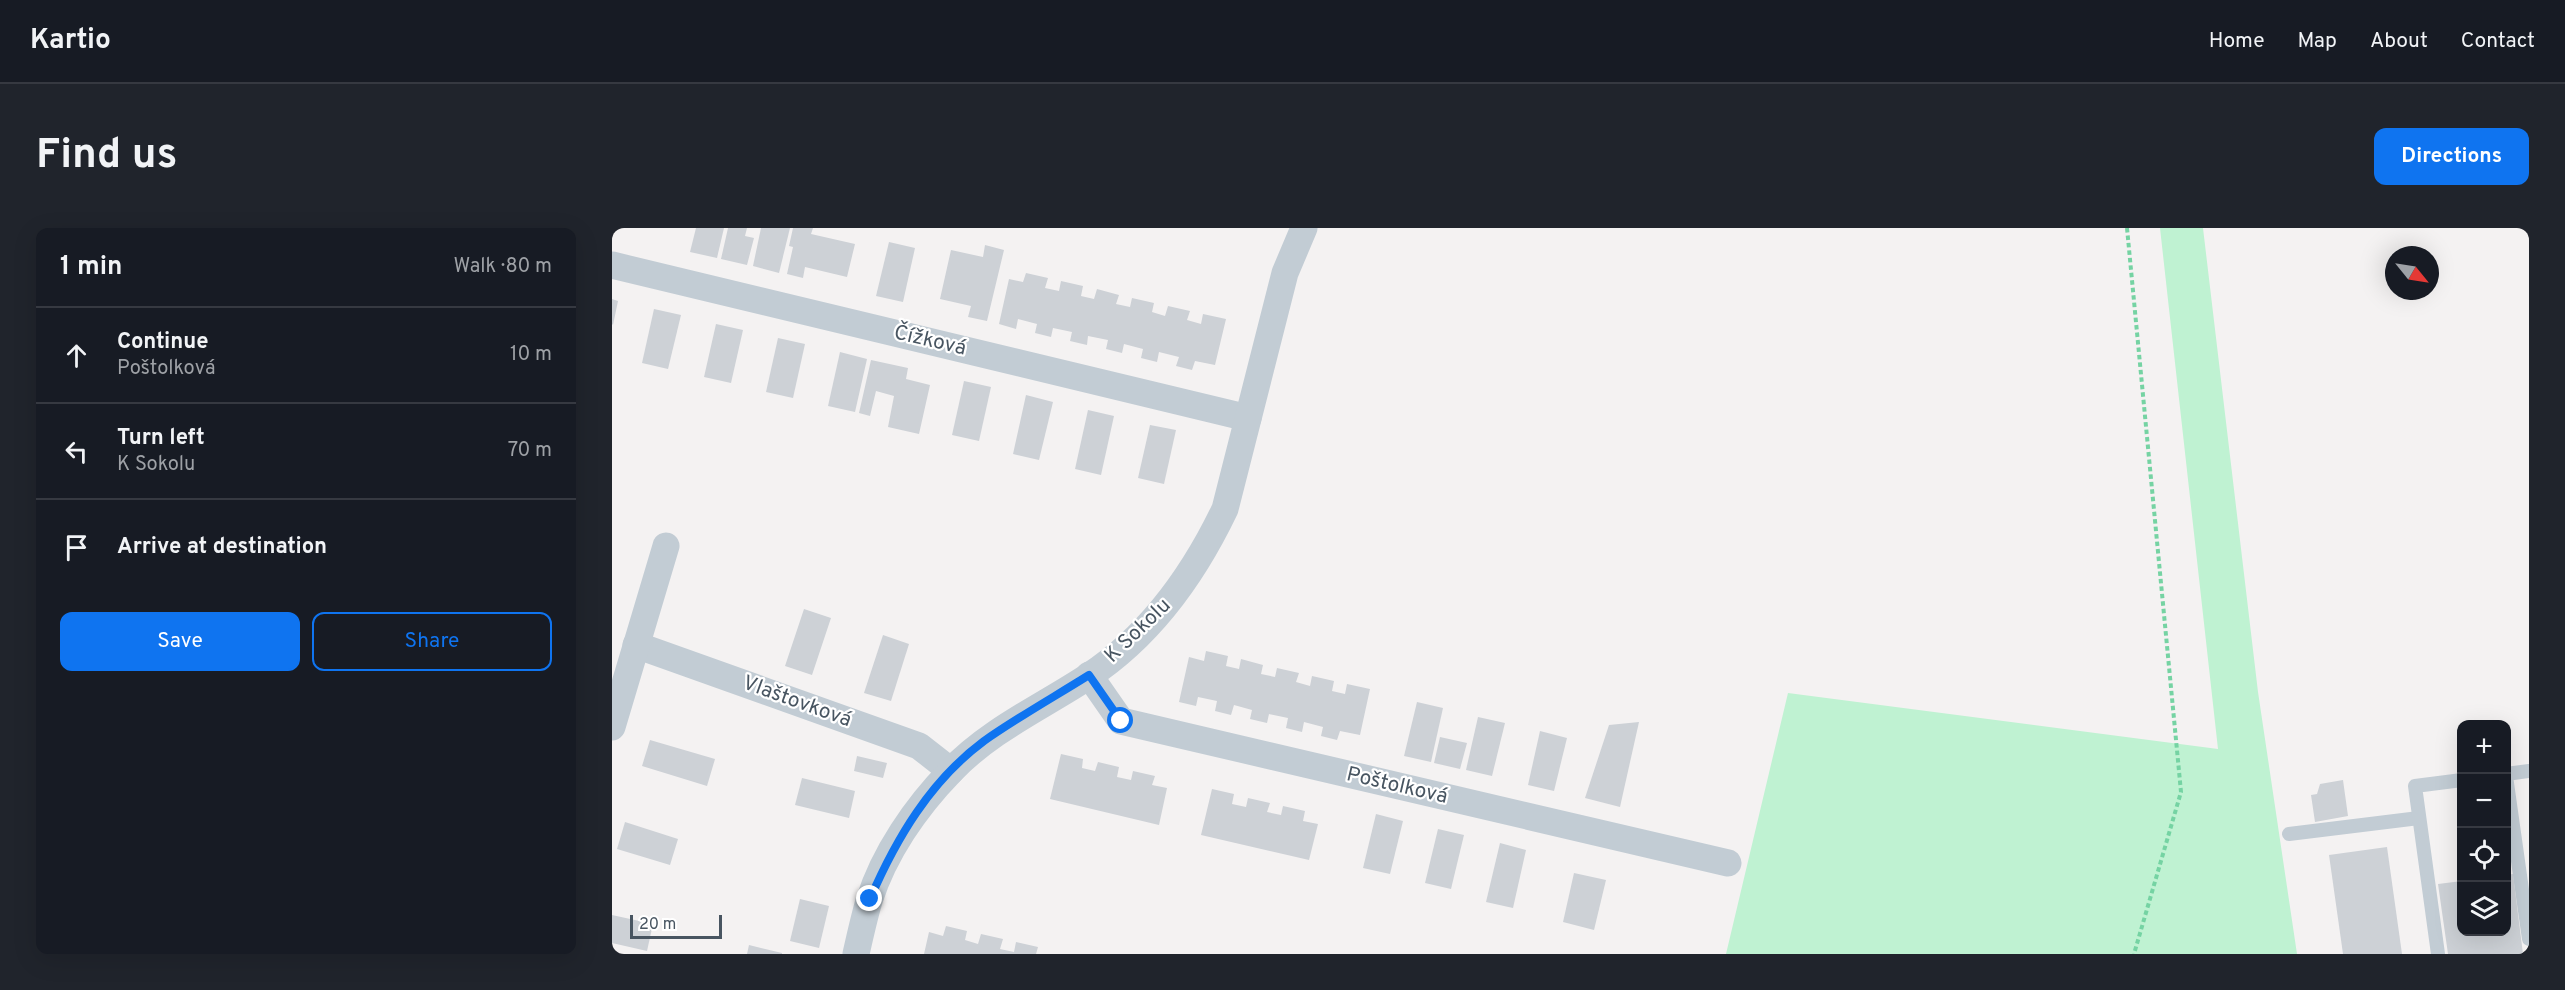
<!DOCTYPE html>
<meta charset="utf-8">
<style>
:root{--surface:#171b24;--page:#20242c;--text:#f1f3f6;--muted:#9ea1a6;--line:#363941;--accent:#0f74f0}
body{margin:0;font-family:Overpass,sans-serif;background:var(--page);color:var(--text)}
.controls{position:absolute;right:18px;bottom:18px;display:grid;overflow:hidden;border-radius:12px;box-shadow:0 6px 24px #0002}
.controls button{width:54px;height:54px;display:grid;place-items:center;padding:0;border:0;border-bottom:2px solid var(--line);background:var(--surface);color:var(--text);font:30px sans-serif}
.compass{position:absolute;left:1773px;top:18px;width:54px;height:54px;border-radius:50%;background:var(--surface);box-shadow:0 6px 24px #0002;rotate:120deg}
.scale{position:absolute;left:18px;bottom:15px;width:92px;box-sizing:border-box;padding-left:6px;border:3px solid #485561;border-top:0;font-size:16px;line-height:21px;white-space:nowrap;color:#485561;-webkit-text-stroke:4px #fff;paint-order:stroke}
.stop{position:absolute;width:18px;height:18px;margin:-14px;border:4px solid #0f74f0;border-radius:50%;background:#fff}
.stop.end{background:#0f74f0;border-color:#fff;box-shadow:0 2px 6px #0008}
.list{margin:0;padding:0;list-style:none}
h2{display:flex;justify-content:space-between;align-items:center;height:78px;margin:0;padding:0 24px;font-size:26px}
h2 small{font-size:20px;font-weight:400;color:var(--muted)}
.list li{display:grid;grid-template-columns:39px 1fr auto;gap:18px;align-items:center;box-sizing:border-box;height:96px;padding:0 24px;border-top:2px solid var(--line)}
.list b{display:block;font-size:22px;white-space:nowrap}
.list p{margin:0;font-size:20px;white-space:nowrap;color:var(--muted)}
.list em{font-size:20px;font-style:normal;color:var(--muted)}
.actions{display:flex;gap:12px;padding:18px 24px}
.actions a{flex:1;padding:14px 0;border:2px solid var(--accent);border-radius:12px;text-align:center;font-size:21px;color:var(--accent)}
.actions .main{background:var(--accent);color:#fff}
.icon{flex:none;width:33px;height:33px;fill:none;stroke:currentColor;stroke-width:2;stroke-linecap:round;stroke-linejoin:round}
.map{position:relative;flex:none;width:1917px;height:726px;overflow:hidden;border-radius:12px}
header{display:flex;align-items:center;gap:36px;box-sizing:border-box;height:84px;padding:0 30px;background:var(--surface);border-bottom:2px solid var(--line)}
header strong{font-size:28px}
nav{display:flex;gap:33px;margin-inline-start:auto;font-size:21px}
.intro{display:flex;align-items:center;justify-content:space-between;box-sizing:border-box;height:144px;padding:0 36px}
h1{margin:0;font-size:42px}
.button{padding:15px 27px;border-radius:12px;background:var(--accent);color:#fff;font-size:21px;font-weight:700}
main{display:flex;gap:36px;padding:0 36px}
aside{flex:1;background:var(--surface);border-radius:12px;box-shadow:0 6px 24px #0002}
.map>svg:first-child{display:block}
</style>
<header>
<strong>Kartio</strong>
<nav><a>Home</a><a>Map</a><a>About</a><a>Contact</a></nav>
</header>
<div class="intro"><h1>Find us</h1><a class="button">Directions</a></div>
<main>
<aside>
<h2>1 min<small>Walk · 80 m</small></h2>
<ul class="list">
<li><svg class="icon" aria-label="ahead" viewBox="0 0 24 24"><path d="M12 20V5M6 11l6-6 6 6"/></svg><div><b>Continue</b><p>Poštolková</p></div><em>10 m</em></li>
<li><svg class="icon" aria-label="left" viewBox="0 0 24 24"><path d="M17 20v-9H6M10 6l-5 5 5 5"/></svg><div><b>Turn left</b><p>K Sokolu</p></div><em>70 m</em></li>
<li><svg class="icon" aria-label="arrive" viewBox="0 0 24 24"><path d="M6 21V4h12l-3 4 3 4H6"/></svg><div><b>Arrive at destination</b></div></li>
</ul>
<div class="actions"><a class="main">Save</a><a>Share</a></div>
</aside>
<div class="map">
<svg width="1917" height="726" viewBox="0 0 1917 726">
<rect width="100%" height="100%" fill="#f4f2f2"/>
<polygon fill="#bff2d2" points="1548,0 1591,0 1646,464 1685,726 1114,726 1176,465 1606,521"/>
<g fill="#cdd1d6">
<polygon points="84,0 112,0 105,30 78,24"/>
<polygon points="116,0 135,0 133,8 142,10 135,37 109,31"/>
<polygon points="149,0 178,0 167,45 141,38"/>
<polygon points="181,0 201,0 199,6 243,16 235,49 193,39 191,50 175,46 181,19 177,18"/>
<polygon points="277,14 303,20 291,74 264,68"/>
<polygon points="373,17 392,22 375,93 356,89 359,78 328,71 339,22 371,29"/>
<polygon points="414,45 436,50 433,60 447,63 449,53 471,58 469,68 482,71 485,61 507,67 504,76 518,79 520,70 542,75 540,84 553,88 556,78 578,83 575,92 589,96 591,86 614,91 603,137 583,133 580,142 564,138 567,129 547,124 545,134 529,130 531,121 512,116 510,125 494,121 496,112 476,108 475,117 458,113 460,104 441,100 439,109 423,105 425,96 406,91 404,101 387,96 397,51 411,54"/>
<polygon points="0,71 6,73 1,97 0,96"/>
<polygon points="42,81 69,87 56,141 30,135"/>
<polygon points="104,96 131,102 119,155 92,149"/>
<polygon points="166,110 193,116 181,170 154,164"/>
<polygon points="228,124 255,131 243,184 216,178"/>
<polygon points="259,132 296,140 294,151 318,157 307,206 276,199 282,168 264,163 258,188 247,185"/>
<polygon points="352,153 379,159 367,213 340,207"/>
<polygon points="414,167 441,174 427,232 401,226"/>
<polygon points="476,182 502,188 489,247 463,241"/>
<polygon points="538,197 564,202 552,256 526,250"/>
<polygon points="192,381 219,390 200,447 173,438"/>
<polygon points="271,407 297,416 279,473 252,465"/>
<polygon points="594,423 616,428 614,438 627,441 629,431 651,437 649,446 663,449 665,440 687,445 684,454 698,458 700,448 722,453 720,463 733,466 735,456 758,461 748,507 728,503 725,512 709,508 711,499 692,494 690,504 674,500 676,490 657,486 655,495 638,491 640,482 622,477 619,487 603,483 605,473 586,469 584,478 567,474 577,429 592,433"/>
<polygon points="805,474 831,480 819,534 792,528"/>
<polygon points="866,489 893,495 880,548 854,542"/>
<polygon points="1027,494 1008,579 973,570 997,497"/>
<polygon points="928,503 955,510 942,563 916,557"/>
<polygon points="828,509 855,515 848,541 822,535"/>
<polygon points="38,512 103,531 95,558 30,538"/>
<polygon points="449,526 471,531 470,540 483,543 486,534 507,539 505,549 519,552 521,543 543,548 540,557 555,560 547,597 438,571"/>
<polygon points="245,528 275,535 271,550 242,543"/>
<polygon points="190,550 243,563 237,590 183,577"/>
<polygon points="1731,552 1736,588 1703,594 1699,567 1705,566 1708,556"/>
<polygon points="600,561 622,566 620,576 634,579 636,570 658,575 655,584 669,587 671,578 693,583 691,593 706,596 697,632 589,607"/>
<polygon points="764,586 791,593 778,646 751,640"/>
<polygon points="13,594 66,611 58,637 5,621"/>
<polygon points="826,601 852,607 839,661 813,655"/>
<polygon points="888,615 914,622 901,680 874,674"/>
<polygon points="1775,619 1790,726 1731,726 1717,627"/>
<polygon points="962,645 994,652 982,702 951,694"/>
<polygon points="1901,646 1911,726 1836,726 1826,656 1850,653 1850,704 1894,704 1894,647"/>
<polygon points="188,671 217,678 207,720 178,713"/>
<polygon points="0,687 41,696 35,723 0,715"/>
<polygon points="334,698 355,703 353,712 366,716 369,706 391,711 388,721 402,724 404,714 426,719 424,726 312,726 317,704 331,708"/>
<polygon points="137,717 170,725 170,726 135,726"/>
</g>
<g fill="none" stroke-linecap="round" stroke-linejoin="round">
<polyline stroke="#75d3a3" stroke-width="4" stroke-dasharray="4.5 3" stroke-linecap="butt" points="1515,0 1569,564 1522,726"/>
<g stroke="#c2ccd4" stroke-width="14">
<polyline points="1894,546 1917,543"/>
<polyline points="1894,548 1917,711"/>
<polyline points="1677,606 1807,590"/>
<polyline points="1826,726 1803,558 1850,552"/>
</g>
<g stroke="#c2ccd4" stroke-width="27">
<polyline points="0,37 636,190"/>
<polyline points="24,417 307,518 339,543"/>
<polyline points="477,447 509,493 1116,635"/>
<polyline points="0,499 54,318"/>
<path d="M244 726C248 708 252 690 257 673 272 625 304 579 339 543 378 502 430 479 477 448 539 407 581 348 613 281L673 45 692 0"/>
</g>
</g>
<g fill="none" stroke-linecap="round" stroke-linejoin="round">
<path stroke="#0f74f0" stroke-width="8" d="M258 671C284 611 318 553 372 513 406 489 442 469 477 447L509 493"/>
</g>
<g text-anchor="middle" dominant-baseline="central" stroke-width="4.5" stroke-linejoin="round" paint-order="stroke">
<g font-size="21" fill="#485561" stroke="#fff">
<text transform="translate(318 113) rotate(13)">Čížková</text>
<text transform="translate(526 403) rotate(-44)">K Sokolu</text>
<text transform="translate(185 474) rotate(20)">Vlaštovková</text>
<text transform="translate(785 558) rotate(13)">Poštolková</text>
</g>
</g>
</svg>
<div class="controls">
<button>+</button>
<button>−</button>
<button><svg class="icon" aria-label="locate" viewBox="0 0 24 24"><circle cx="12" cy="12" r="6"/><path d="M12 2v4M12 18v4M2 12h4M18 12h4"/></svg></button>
<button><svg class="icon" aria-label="layers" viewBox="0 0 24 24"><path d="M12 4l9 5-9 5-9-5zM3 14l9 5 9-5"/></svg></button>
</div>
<svg class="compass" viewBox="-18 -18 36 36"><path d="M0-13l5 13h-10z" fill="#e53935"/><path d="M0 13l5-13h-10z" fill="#9ea1a6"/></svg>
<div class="scale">20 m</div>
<div class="stop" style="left:509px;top:493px"></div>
<div class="stop end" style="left:258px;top:671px"></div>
</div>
</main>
